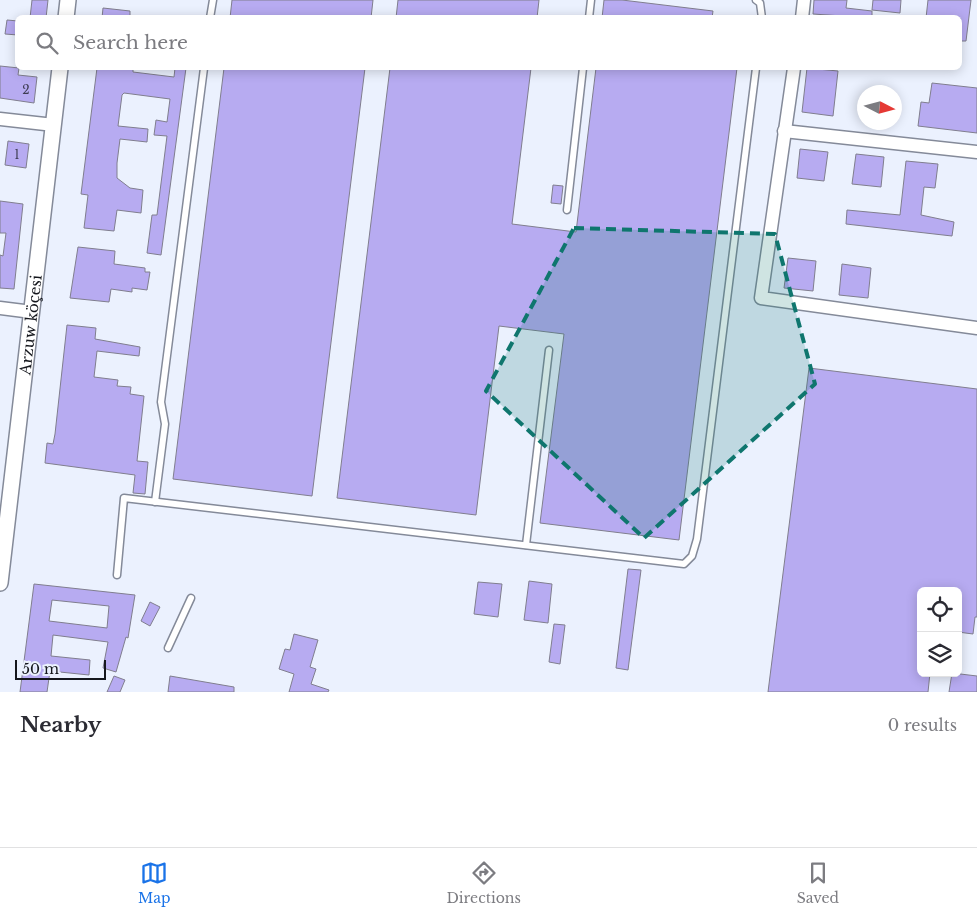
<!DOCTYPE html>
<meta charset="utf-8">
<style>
:root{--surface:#fff;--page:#f7f7f7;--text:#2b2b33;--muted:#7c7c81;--line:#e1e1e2;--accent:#1a73e8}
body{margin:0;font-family:"Libre Baskerville",serif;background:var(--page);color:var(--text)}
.controls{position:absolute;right:15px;bottom:15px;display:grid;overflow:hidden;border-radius:8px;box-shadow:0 2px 12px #0003}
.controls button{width:45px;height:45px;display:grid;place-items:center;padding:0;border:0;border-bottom:1px solid var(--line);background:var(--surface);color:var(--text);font:25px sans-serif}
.compass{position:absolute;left:857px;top:85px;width:45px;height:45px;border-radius:50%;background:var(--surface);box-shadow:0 2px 12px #0003;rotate:96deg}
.scale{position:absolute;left:15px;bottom:12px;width:91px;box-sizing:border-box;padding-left:5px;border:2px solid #15171d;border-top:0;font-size:14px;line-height:18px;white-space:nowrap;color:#15171d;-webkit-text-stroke:4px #ebf1fe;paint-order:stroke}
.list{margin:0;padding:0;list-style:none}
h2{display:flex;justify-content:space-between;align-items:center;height:65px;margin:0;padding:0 20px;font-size:21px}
h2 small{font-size:16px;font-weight:400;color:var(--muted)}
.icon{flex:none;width:28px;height:28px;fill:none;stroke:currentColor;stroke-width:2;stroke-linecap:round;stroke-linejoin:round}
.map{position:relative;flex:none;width:977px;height:692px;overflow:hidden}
.search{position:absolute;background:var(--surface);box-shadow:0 2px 12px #0003;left:15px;right:15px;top:15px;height:55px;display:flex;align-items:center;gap:12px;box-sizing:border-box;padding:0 18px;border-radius:8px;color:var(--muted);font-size:19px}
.sheet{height:155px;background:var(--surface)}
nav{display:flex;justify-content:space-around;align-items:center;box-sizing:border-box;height:70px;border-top:1px solid var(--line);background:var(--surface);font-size:14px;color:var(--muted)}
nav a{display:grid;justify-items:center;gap:2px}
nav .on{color:var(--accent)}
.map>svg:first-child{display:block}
</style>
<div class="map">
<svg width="977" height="692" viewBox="0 0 977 692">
<rect width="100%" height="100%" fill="#ebf1fe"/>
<g fill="#b7abf1" stroke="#807e8e" fill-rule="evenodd">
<polygon points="32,0 48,0 46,18 30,18"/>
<polygon points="232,0 373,0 371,18 230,18"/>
<polygon points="398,0 539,0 537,18 396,18"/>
<polygon points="604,0 622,0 713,11 712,18 602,18"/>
<polygon points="814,0 847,0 846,8 872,11 872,18 813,14"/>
<polygon points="873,0 901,0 900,13 872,10"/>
<polygon points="928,0 971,0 966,41 960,41 960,18 926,18"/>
<polygon points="103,8 130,11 130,18 102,18"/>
<polygon points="7,20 18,21 18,35 5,34"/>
<polygon points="0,66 19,68 18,75 37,77 34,103 0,98"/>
<polygon points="97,68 133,68 133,72 174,77 175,68 186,68 161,255 147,253 152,215 157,215 167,136 154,135 156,120 167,122 170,99 124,93 122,95 118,126 148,129 147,142 120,139 117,163 117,178 130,188 143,190 141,213 117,210 114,231 84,228 88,195 81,194"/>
<polygon points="224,68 365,68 312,496 173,479"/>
<polygon points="390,68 531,68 512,224 576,232 596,68 737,68 679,540 540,523 564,334 499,326 476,515 337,498"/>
<polygon points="807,68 838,71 833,116 802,112"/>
<polygon points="932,83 977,88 977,133 918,126 921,102 929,103"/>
<polygon points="8,141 29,144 26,168 5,165"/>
<polygon points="800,149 828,152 824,181 797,178"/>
<polygon points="856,154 884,157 881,187 852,184"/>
<polygon points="906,161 938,164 935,188 924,187 921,215 954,222 952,236 846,224 847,210 900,215"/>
<polygon points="553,185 563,186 561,204 551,203"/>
<polygon points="0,201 23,204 14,289 0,288 0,255 3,256 6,233 0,233"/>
<polygon points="78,247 115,251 114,264 145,268 145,272 150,272 147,290 132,288 132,292 111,289 109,302 70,298"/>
<polygon points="788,258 816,261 813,291 784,288"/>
<polygon points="842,264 871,268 868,298 839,295"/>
<polygon points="67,325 96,328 95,339 140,347 139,356 97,351 94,377 118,380 117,386 131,387 130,394 144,396 137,461 148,462 145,494 133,493 135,475 45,463 47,443 53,444 55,434"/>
<polygon points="809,368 977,389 977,617 975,617 973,634 958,632 958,591 921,591 921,673 930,673 928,692 768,692"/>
<polygon points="628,569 641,570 628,670 616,668"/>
<polygon points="529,581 552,584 548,623 524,620"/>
<polygon points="478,582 502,584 498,617 474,614"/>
<path d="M34 584 135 595 128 638 126 637 116 672 103 668 108 642 53 635 51 656 90 660 89 675 50 671 47 692H20ZM52 600 109 606 107 628 49 621Z"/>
<polygon points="150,602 160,607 150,626 141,621"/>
<polygon points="554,624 565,625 560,664 549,662"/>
<polygon points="294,634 318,640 310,667 316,669 311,684 329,690 328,692 289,692 294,674 279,669 285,649 290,650"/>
<polygon points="952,673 977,676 977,692 949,692"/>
<polygon points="114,676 125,680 120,692 107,692"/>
<polygon points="170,676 234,687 234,692 168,692"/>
</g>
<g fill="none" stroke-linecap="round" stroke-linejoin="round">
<defs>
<g id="service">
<polyline points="756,0 760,3 762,18"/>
<polyline points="210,18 213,0"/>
<polyline points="589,18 591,0"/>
<polyline points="567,210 583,68"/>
<polyline points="155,502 165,424 161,402 204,68"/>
<polyline points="526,545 549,350"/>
<polyline points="117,575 124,498 684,564 692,556 697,539 756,68"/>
<polyline points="168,648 191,598"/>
</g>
<g id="minor">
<polyline points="802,18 804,0"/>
<polyline points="794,68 761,298 977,328"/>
<polyline points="0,119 54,125"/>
<polyline points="784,131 977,152"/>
<polyline points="0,308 32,312"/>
</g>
<g id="tertiary">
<polyline points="66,18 68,0"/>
<path id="s1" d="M0 583 60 68"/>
</g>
</defs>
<use href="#service" stroke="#848a99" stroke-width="9"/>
<use href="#minor" stroke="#848a99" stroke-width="15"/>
<use href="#tertiary" stroke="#848a99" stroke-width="18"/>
<use href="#service" stroke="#fff" stroke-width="6"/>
<use href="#minor" stroke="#fff" stroke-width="12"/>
<use href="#tertiary" stroke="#fff" stroke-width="15"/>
</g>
<path fill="#0f766e" fill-opacity="0.2" stroke="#0f766e" stroke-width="4" stroke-dasharray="10 6" stroke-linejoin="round" d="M574 228 775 234 815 384 644 538 486 391Z"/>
<g text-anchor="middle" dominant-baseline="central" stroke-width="4" stroke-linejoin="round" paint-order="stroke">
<g font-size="12" fill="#3e3c52">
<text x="26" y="89">2</text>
<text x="17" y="154">1</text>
</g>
<g font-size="15" fill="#15171d" stroke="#ebf1fe">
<text stroke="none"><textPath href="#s1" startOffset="260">Arzuw köçesi</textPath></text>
</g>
</g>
</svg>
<div class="controls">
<button><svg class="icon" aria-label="locate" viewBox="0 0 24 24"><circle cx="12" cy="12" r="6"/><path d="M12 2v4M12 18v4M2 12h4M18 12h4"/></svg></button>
<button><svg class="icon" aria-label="layers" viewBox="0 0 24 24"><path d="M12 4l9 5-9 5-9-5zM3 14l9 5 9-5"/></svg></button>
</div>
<svg class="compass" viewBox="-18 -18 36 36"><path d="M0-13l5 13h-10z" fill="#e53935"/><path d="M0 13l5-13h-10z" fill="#7c7c81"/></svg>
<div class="scale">50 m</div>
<div class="search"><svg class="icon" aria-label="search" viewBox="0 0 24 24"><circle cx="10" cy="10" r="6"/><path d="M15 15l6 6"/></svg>Search here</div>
</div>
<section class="sheet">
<h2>Nearby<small>0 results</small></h2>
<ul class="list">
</ul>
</section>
<nav>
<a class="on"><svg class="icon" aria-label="map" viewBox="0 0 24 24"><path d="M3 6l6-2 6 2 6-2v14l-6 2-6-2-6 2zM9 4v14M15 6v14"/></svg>Map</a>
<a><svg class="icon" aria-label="directions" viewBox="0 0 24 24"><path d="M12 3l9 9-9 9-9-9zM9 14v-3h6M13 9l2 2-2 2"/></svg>Directions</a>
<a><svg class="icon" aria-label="saved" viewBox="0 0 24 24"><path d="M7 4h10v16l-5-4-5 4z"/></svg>Saved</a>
</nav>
